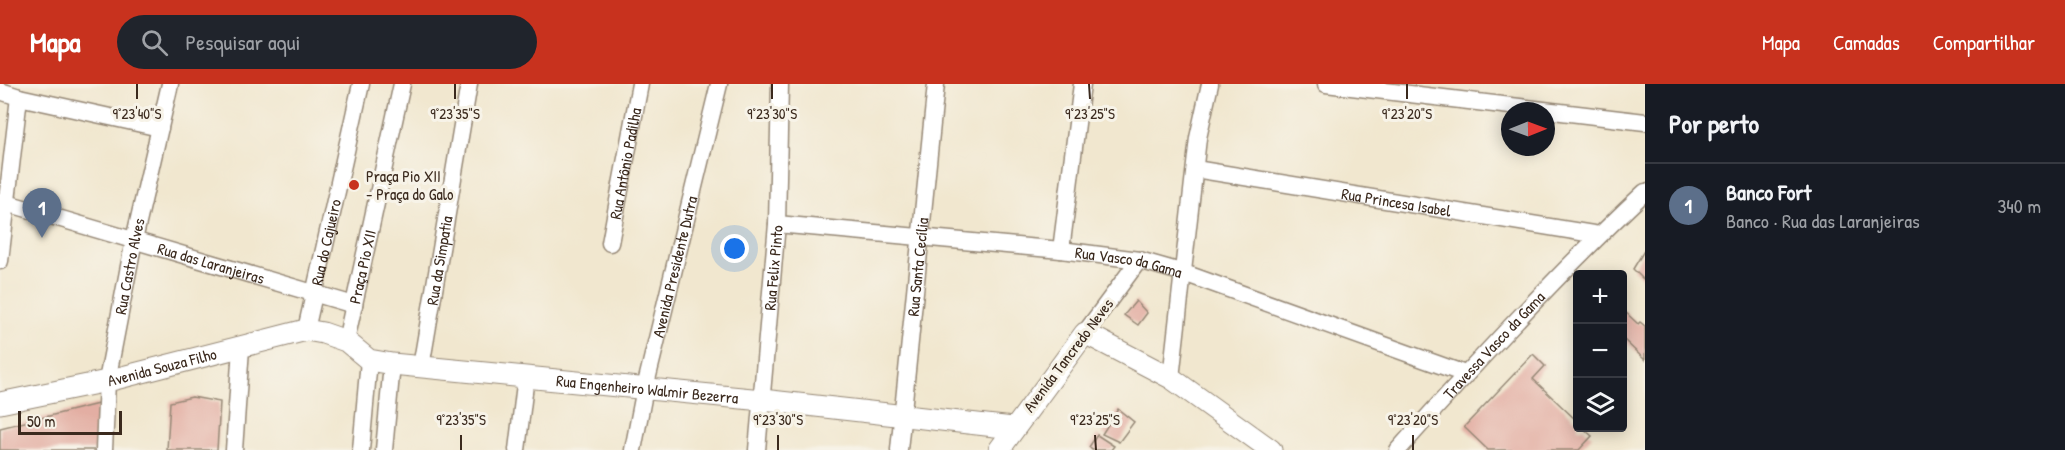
<!DOCTYPE html>
<html lang="pt">
<meta charset="utf-8">
<style>
:root{--surface:#171b24;--page:#20242c;--text:#f1f3f6;--muted:#9ea1a6;--line:#363941;--accent:#c8321e}
body{margin:0;font-family:"Patrick Hand",sans-serif;background:var(--page);color:var(--text)}
.controls{position:absolute;right:18px;bottom:18px;display:grid;overflow:hidden;border-radius:6px;box-shadow:0 3px 15px #0003}
.controls button{width:54px;height:54px;display:grid;place-items:center;padding:0;border:0;border-bottom:2px solid var(--line);background:var(--surface);color:var(--text);font:30px sans-serif}
.compass{position:absolute;left:1501px;top:18px;width:54px;height:54px;border-radius:50%;background:var(--surface);box-shadow:0 3px 15px #0003;rotate:89deg}
.scale{position:absolute;left:18px;bottom:15px;width:104px;box-sizing:border-box;padding-left:6px;border:3px solid #3b2a1e;border-top:0;font-size:16px;line-height:21px;white-space:nowrap;color:#3b2a1e;-webkit-text-stroke:4px #f7f3e8;paint-order:stroke}
.you{position:absolute;left:735px;top:165px;width:21px;height:21px;margin:-15px;border:4px solid #fff;border-radius:50%;background:#1a73e8;box-shadow:0 0 0 9px #1a73e833}
.badge{display:grid;place-items:center;width:39px;height:39px;border-radius:50%;background:var(--accent);color:#fff;font-size:20px;font-weight:700}
.pin{position:absolute;translate:-50% -50px;filter:drop-shadow(0 2px 3px #0008)}
.pin::after{content:'';position:absolute;top:32px;width:21px;height:18px;background:inherit;clip-path:polygon(0 0,100% 0,50% 100%)}
.list{margin:0;padding:0;list-style:none}
h2{display:flex;justify-content:space-between;align-items:center;height:78px;margin:0;padding:0 24px;font-size:26px}
h2 small{font-size:20px;font-weight:400;color:var(--muted)}
.list li{display:grid;grid-template-columns:39px 1fr auto;gap:18px;align-items:center;box-sizing:border-box;height:84px;padding:0 24px;border-top:2px solid var(--line)}
.list b{display:block;font-size:22px;white-space:nowrap}
.list p{margin:0;font-size:20px;white-space:nowrap;color:var(--muted)}
.list em{font-size:20px;font-style:normal;color:var(--muted)}
.icon{flex:none;width:33px;height:33px;fill:none;stroke:currentColor;stroke-width:2;stroke-linecap:round;stroke-linejoin:round}
.map{position:relative;flex:none;width:1645px;height:366px;overflow:hidden}
header{display:flex;align-items:center;gap:36px;box-sizing:border-box;height:84px;padding:0 30px;background:var(--accent);color:#fff}
header strong{font-size:28px}
nav{display:flex;gap:33px;margin-inline-start:auto;font-size:21px}
.search{width:420px;height:54px;background:var(--page);display:flex;align-items:center;gap:15px;box-sizing:border-box;padding:0 21px;border-radius:33px;color:var(--muted);font-size:22px}
main{display:flex}
aside{flex:1;background:var(--surface)}
.map>svg:first-child{display:block}
</style>
<header>
<strong>Mapa</strong>
<div class="search"><svg class="icon" aria-label="search" viewBox="0 0 24 24"><circle cx="10" cy="10" r="6"/><path d="M15 15l6 6"/></svg>Pesquisar aqui</div>
<nav><a>Mapa</a><a>Camadas</a><a>Compartilhar</a></nav>
</header>
<main>
<div class="map">
<svg width="1645" height="366" viewBox="0 0 1645 366">
<rect width="100%" height="100%" fill="#f7f3e8"/>
<filter id="ink" filterUnits="userSpaceOnUse"><feTurbulence type="fractalNoise" baseFrequency=".0167" numOctaves="2"/><feDisplacementMap in="SourceGraphic" scale="12" xChannelSelector="R" yChannelSelector="G"/><feConvolveMatrix kernelMatrix="1 2 1 2 8 2 1 2 1" color-interpolation-filters="sRGB"/></filter>
<filter id="wash" filterUnits="userSpaceOnUse"><feTurbulence type="fractalNoise" baseFrequency=".008" numOctaves="4" result="noise"/><feDisplacementMap in="SourceGraphic" scale="24" xChannelSelector="R" yChannelSelector="G"/><feGaussianBlur stdDeviation="1.35" result="paint"/><feColorMatrix in="noise" values="0 0 0 0 0 0 0 0 0 0 0 0 0 0 0 0 0 1.4 0 .05"/><feComposite in="paint" operator="in"/></filter>
<g filter="url(#wash)">
<rect width="100%" height="100%" fill="#f1e7cf"/>
<g id="blocks">
<g fill="#e3aea3">
<polygon points="1645,165 1645,197 1633,185"/>
<polygon points="1136,217 1147,229 1138,241 1124,231"/>
<polygon points="1622,225 1638,240 1640,238 1645,242 1645,276 1622,254"/>
<polygon points="1533,270 1545,282 1533,295 1578,338 1578,344 1583,344 1592,352 1579,366 1488,366 1464,343"/>
<polygon points="192,313 220,318 217,366 167,366 170,318"/>
<polygon points="98,320 96,366 0,366 0,344"/>
<polygon points="1118,325 1134,338 1119,358 1102,350"/>
<polygon points="1097,351 1114,362 1111,366 1092,366 1089,363"/>
</g>
</g>
</g>
<g filter="url(#ink)">
<use href="#blocks" fill-opacity="0" stroke="#968876" stroke-width="1.5"/>
<g fill="none" stroke-linecap="round" stroke-linejoin="round">
<defs>
<g id="minor">
<polyline points="1326,0 1645,38"/>
<polyline points="0,7 19,13 160,44"/>
<path id="s1" d="M1195 85 1599 151"/>
<path id="s2" d="M0 117 354 221"/>
<path id="s3" d="M777 140 1061 166 1139 176 1184 189 1465 290"/>
<path id="s4" d="M610 159 640 0"/>
<polyline points="1061,166 1082,0"/>
<polyline points="0,177 19,13"/>
<path id="s5" d="M306 246 361 0"/>
<polyline points="1085,249 1139,176"/>
<path id="s6" d="M346 257 402 0"/>
<path id="s7" d="M421 283 469 0"/>
<polyline points="1171,294 1198,54 1210,0"/>
<path id="s8" d="M104 366 107 297 134 156 170 0"/>
<polyline points="234,366 241,264"/>
<polyline points="361,366 369,276"/>
<polyline points="384,366 392,280"/>
<polyline points="517,366 526,292"/>
<path id="s9" d="M633 366 645 304 719 0"/>
<path id="s10" d="M757 366 777 140 780 0"/>
<path id="s11" d="M899 366 936 0"/>
<path id="s12" d="M1398 366C1477 277 1558 189 1645 108"/>
</g>
<g id="major">
<path id="s13" d="M0 319 107 297 306 246 323 249 346 257 369 276 392 280 762 316 1013 344"/>
<polyline points="999,366 1085,249 1171,294 1271,366"/>
</g>
</defs>
<use href="#minor" stroke="#968876" stroke-width="19"/>
<use href="#major" stroke="#968876" stroke-width="23"/>
<use href="#minor" stroke="#fff" stroke-width="16"/>
<use href="#major" stroke="#fff" stroke-width="21"/>
</g>
</g>
<path fill="none" stroke="#3b2a1e" stroke-width="2" d="M137 0V15M455 0V15M772 0V15M1089 0 1090 15M1407 0V15M461 351V366M778 351V366M1095 351 1096 366M1413 351V366"/>
<circle fill="#c8321e" stroke="#f7f3e8" stroke-width="2" cx="354" cy="101" r="6"/>
<g text-anchor="middle" dominant-baseline="central" stroke-width="6" stroke-linejoin="round" paint-order="stroke">
<g font-size="16" fill="#3b2a1e" stroke="#f7f3e8">
<text stroke="none"><textPath href="#s4" startOffset="81">Rua Antônio Padilha</textPath></text>
<text stroke="none"><textPath href="#s1" startOffset="204">Rua Princesa Isabel</textPath></text>
<text stroke="none"><textPath href="#s5" startOffset="90">Rua do Cajueiro</textPath></text>
<text stroke="none"><textPath href="#s7" startOffset="108">Rua da Simpatia</textPath></text>
<text stroke="none"><textPath href="#s2" startOffset="220">Rua das Laranjeiras</textPath></text>
<text stroke="none"><textPath href="#s3" startOffset="354">Rua Vasco da Gama</textPath></text>
<text stroke="none"><textPath href="#s8" startOffset="186">Rua Castro Alves</textPath></text>
<text stroke="none"><textPath href="#s6" startOffset="76">Praça Pio XII</textPath></text>
<text stroke="none"><textPath href="#s9" startOffset="188">Avenida Presidente Dutra</textPath></text>
<text stroke="none"><textPath href="#s10" startOffset="183">Rua Felix Pinto</textPath></text>
<text stroke="none"><textPath href="#s11" startOffset="184">Rua Santa Cecília</textPath></text>
<text stroke="none"><textPath href="#s12" startOffset="142">Travessa Vasco da Gama</textPath></text>
<text transform="translate(1068 271) rotate(-53)">Avenida Tancredo Neves</text>
<text stroke="none"><textPath href="#s13" startOffset="166">Avenida Souza Filho</textPath></text>
<text stroke="none"><textPath href="#s13" startOffset="666">Rua Engenheiro Walmir Bezerra</textPath></text>
</g>
<g font-size="16" fill="#3b2a1e" stroke="#f7f3e8" text-anchor="start">
<text x="366" y="92">Praça Pio XII<tspan x="366" dy="18">- Praça do Galo</tspan></text>
</g>
</g>
<g font-size="15" text-anchor="middle" fill="#3b2a1e" stroke="#f7f3e8" stroke-width="6" stroke-linejoin="round" paint-order="stroke">
<text x="137" y="35">9°23'40"S</text>
<text x="455" y="35">9°23'35"S</text>
<text x="772" y="35">9°23'30"S</text>
<text x="1090" y="35">9°23'25"S</text>
<text x="1407" y="35">9°23'20"S</text>
<text x="461" y="341">9°23'35"S</text>
<text x="778" y="341">9°23'30"S</text>
<text x="1095" y="341">9°23'25"S</text>
<text x="1413" y="341">9°23'20"S</text>
</g>
</svg>
<div class="controls">
<button>+</button>
<button>−</button>
<button><svg class="icon" aria-label="layers" viewBox="0 0 24 24"><path d="M12 4l9 5-9 5-9-5zM3 14l9 5 9-5"/></svg></button>
</div>
<svg class="compass" viewBox="-18 -18 36 36"><path d="M0-13l5 13h-10z" fill="#e53935"/><path d="M0 13l5-13h-10z" fill="#9ea1a6"/></svg>
<div class="scale">50 m</div>
<div class="you"></div>
<div class="pin badge" style="left:42px;top:154px;background:#5c6f8a">1</div>
</div>
<aside>
<h2>Por perto<small></small></h2>
<ul class="list">
<li><span class="badge" style="background:#5c6f8a">1</span><div><b>Banco Fort</b><p>Banco · Rua das Laranjeiras</p></div><em>340 m</em></li>
</ul>
</aside>
</main>
